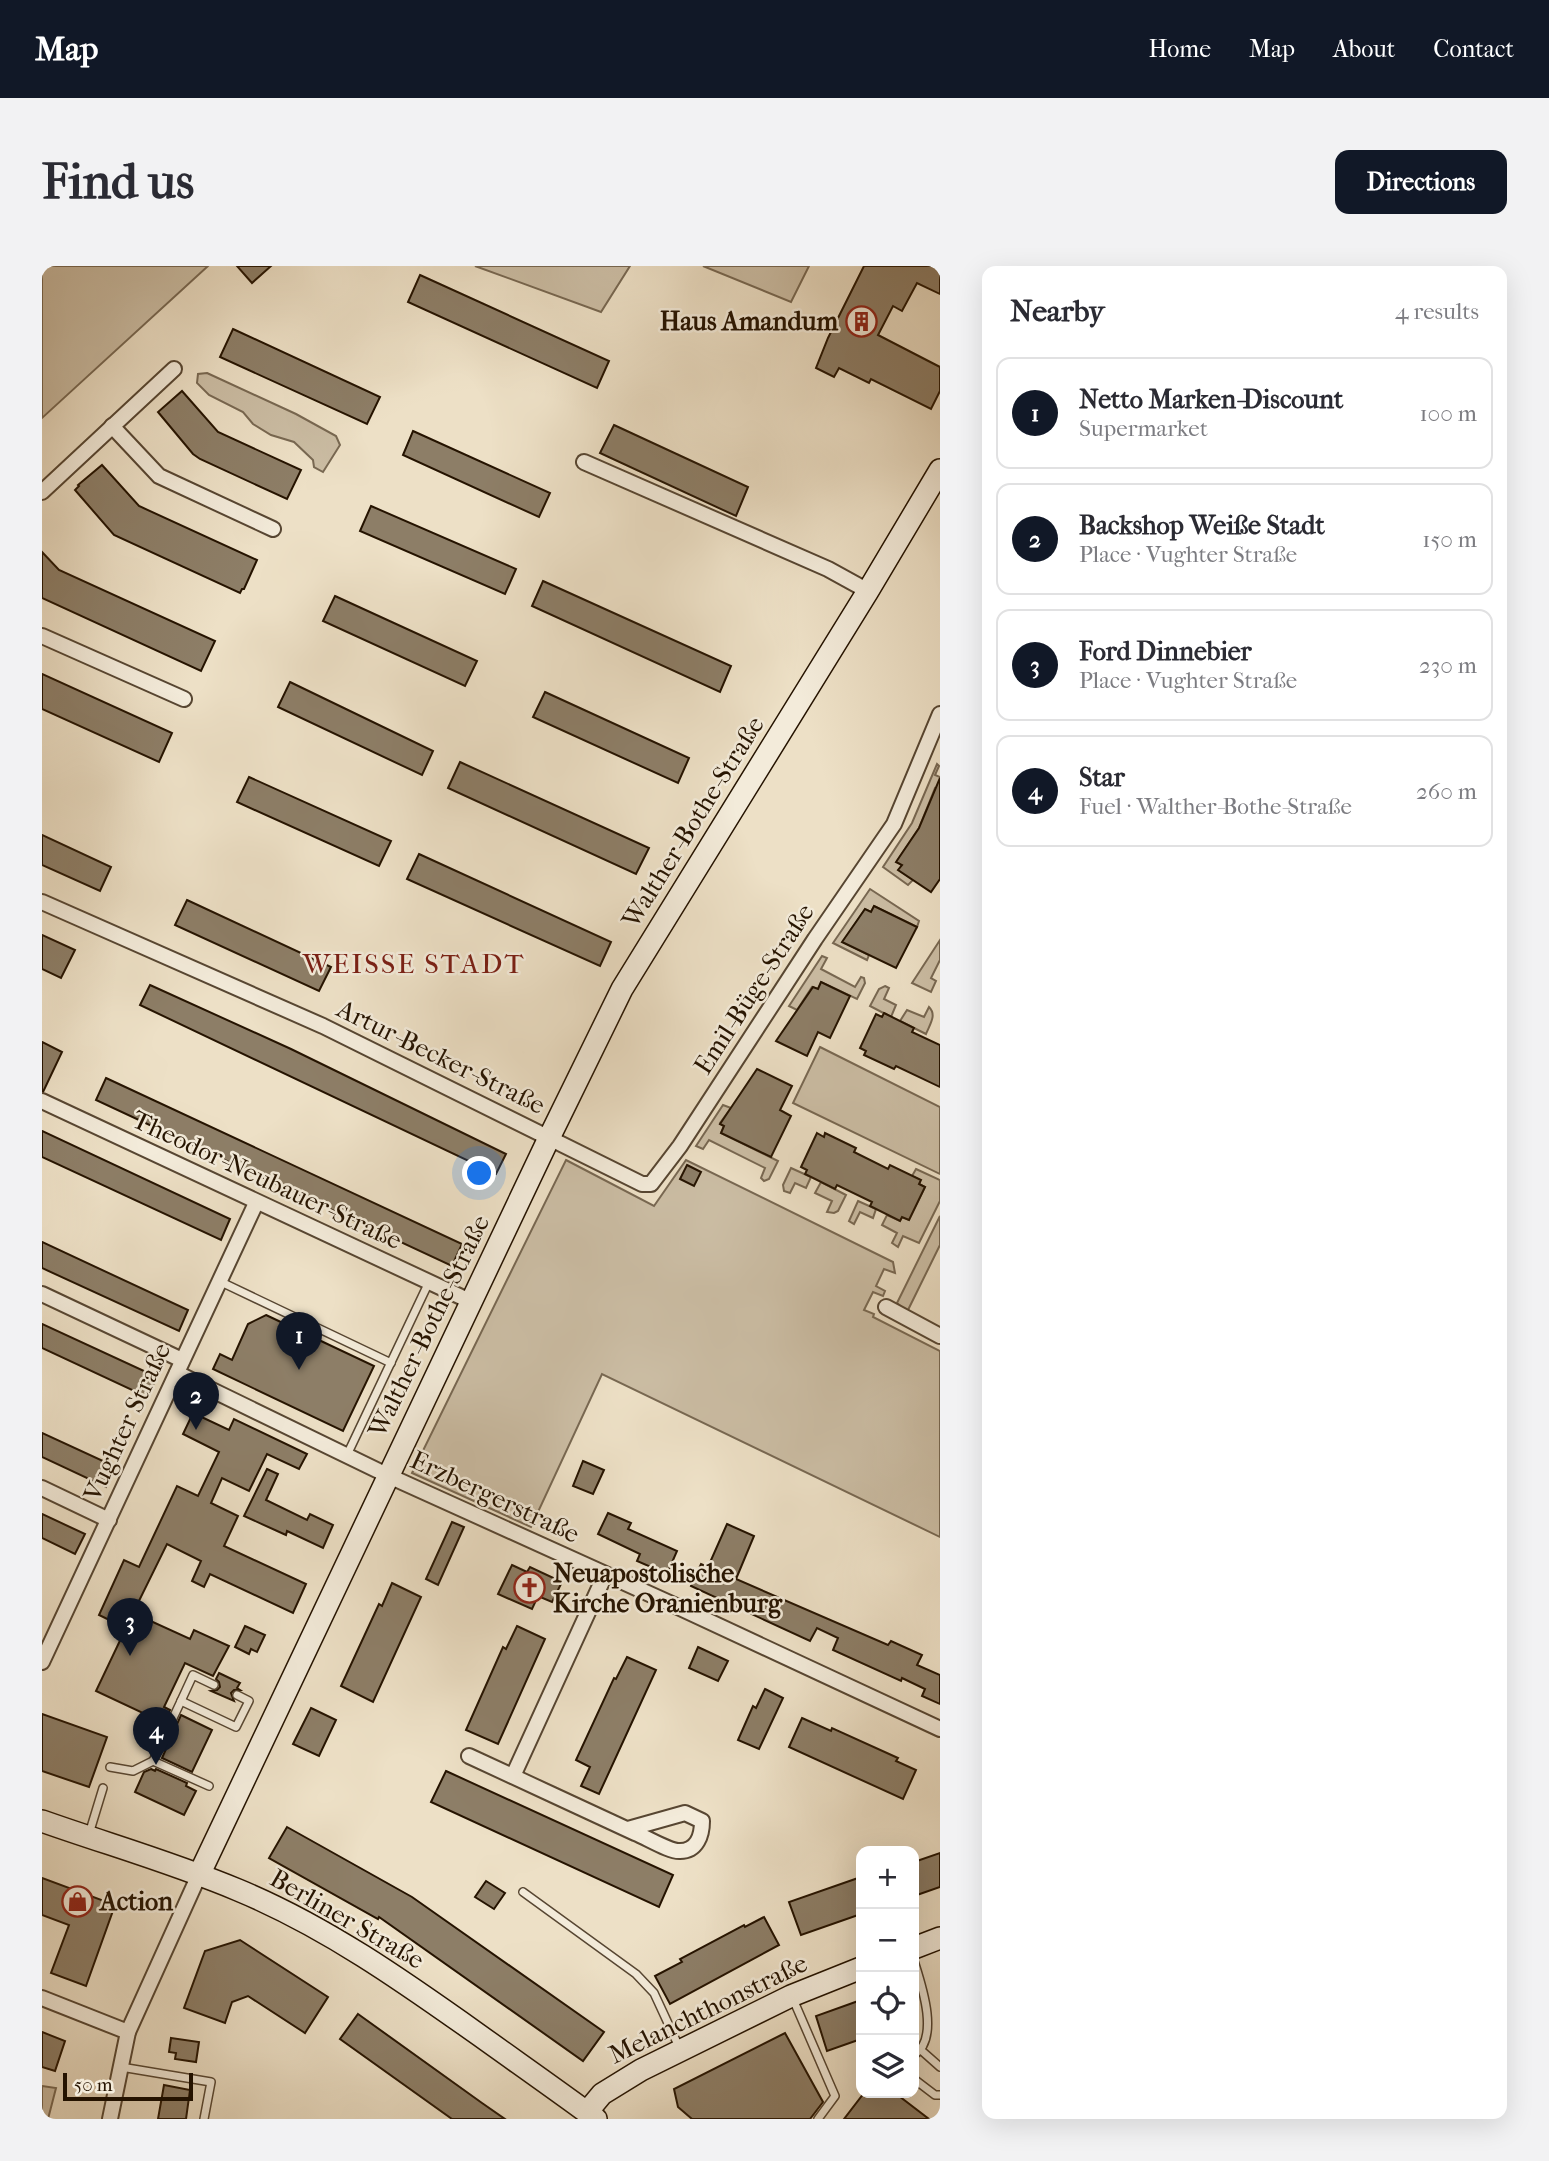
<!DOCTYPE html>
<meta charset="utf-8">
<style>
:root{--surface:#fff;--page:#f2f2f3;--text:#2b2b33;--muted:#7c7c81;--line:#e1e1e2;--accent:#111827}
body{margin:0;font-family:"IM FELL French Canon",serif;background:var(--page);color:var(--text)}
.controls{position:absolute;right:21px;bottom:21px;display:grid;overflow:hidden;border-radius:14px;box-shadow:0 7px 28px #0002}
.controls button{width:63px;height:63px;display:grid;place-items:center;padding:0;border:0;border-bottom:2px solid var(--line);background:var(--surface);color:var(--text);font:35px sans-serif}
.scale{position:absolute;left:21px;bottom:18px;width:130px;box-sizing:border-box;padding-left:7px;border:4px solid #251300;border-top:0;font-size:19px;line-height:24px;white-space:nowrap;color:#251300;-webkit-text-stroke:5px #f3ebda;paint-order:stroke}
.you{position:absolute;left:438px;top:908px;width:24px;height:24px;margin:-18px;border:5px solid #fff;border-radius:50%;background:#1a73e8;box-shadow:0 0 0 10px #1a73e833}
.badge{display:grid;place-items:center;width:46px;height:46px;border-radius:50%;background:var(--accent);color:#fff;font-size:23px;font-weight:700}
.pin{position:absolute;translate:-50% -58px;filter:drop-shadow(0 2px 4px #0008)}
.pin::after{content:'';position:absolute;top:37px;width:24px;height:21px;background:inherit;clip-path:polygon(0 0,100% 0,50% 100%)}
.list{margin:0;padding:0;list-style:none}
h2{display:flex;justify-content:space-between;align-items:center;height:91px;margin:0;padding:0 28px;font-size:30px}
h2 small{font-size:23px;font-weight:400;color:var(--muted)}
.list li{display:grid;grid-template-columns:46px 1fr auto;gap:21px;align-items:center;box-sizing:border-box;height:112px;margin:0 14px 14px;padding:0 14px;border:2px solid var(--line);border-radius:14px}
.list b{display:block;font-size:26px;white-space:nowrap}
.list p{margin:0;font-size:23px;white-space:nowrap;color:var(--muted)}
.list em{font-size:23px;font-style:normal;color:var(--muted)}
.icon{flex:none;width:38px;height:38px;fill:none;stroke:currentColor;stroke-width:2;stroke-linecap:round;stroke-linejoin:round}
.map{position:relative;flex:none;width:898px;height:1853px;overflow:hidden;border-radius:14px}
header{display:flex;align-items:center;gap:42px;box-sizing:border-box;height:98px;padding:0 35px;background:var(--accent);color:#fff}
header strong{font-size:33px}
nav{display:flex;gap:38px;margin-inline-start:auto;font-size:24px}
.intro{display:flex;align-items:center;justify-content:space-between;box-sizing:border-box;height:168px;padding:0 42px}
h1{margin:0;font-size:49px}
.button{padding:18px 32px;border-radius:14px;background:var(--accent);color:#fff;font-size:24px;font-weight:700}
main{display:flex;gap:42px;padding:0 42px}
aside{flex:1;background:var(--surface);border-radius:14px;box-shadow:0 7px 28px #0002}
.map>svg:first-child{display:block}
</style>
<header>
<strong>Map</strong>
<nav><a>Home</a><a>Map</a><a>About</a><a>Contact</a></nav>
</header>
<div class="intro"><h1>Find us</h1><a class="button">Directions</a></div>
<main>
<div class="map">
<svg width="898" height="1853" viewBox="0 0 898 1853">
<rect width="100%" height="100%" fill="#ede0c6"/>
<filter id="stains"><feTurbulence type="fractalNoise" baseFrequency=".00286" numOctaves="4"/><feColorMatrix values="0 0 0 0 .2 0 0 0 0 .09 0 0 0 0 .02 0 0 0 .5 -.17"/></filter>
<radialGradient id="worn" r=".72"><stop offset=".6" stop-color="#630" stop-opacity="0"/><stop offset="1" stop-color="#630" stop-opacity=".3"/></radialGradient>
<g fill="#cbbda4" stroke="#786852" stroke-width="2">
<polygon points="0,0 166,0 0,152"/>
<polygon points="433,0 588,0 559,46"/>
<polygon points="661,0 767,0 749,36"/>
<polygon points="165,107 254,148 294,170 298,179 281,206 272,201 271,194 252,176 229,169 211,158 201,146 167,129 155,117 156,108"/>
<polygon points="895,498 897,500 893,509 898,511 898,524 893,522 877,562 855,595 860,599 857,604 871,614 866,619 841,601 870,557"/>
<polygon points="828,623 877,655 875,661 832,640 829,646 823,643 801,676 827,689 825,694 791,677"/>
<polygon points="898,674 898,694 889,712 894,715 889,726 870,717"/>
<polygon points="780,690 785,692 779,703 813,721 819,711 822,712 823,717 815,733 779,716 776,723 770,721 755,744 747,740"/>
<polygon points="843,720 847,722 842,733 854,739 849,751 828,740 837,723"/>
<path d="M887 741C895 749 888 758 884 768L858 755 865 744 882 751Z"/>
<polygon points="778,781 898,841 898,908 751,837"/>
<polygon points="681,839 689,842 678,857 682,860 679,867 736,895 727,913 722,915 719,912 723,902 667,874 661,883 654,880"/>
<polygon points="524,894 612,940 644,894 851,996 853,1007 842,1003 834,1020 843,1025 841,1030 831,1026 822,1044 832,1048 831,1051 898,1085 898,1271 560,1108 489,1261 370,1207"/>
<polygon points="749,902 769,911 764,922 753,917 748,927 742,925 741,919"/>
<polygon points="874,903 898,914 898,935 877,977 861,970 856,981 850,977 855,967 840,959 845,949 858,955 860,951 867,954 883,921 877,918 878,914 870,910"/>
<polygon points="779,916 804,929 796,945 792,947 785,946 790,935 773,927"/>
<polygon points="816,935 834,943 831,952 818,946 812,958 807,955"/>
<polygon points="898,950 898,979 865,1046 855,1037"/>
<polygon points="0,1820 14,1822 6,1853 0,1853"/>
</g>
<g fill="#8d7e67" stroke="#251300" stroke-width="2">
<polygon points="195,0 229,0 210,17"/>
<polygon points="822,0 898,0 898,28 875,17 860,45 851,40 836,69 898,101 898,125 889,143 829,113 827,117 797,102 792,111 774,102 786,72"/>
<polygon points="378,9 567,95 555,122 366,36"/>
<polygon points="191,63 338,131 325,158 178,91"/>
<polygon points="140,125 176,166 259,204 245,233 158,193 151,188 116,146"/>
<polygon points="572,159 706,221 694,250 558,187"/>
<polygon points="371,165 508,227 497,251 361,189"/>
<polygon points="60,199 97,240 215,294 202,323 200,323 198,327 72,269 33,224 37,220 36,219"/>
<polygon points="329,240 474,303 463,328 318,265"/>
<polygon points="0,286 17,304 173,375 159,405 0,332"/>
<polygon points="501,315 689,400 678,426 490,340"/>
<polygon points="293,330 435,395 423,420 281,355"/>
<polygon points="0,408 130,467 117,496 0,443"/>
<polygon points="248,416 391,485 380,509 236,441"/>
<polygon points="503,426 647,492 636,517 491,451"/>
<polygon points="418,496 607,582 594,608 406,522"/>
<polygon points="207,511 349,575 337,600 195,536"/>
<polygon points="898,512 898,613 889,626 856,604 860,599 854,596 877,562"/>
<polygon points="0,569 69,601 58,625 0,599"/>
<polygon points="377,588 569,676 558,700 365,613"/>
<polygon points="145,634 289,701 277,725 133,659"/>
<polygon points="832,640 875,661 854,702 800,676 823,643 829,646"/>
<polygon points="0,669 33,684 19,712 0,703"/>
<polygon points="779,716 808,730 788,772 776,766 765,790 734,775 771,721 776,723"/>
<polygon points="108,719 249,783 464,888 454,908 98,739"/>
<polygon points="842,747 872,762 870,766 898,779 898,821 854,800 852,803 822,789 824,785 818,782 834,748 840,751"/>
<polygon points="0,776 20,786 1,826 0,825"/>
<polygon points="715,803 750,820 738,844 749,850 729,891 679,867 682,860 678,858"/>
<polygon points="64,812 420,978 410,1000 54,834"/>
<polygon points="0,865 188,953 179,974 0,891"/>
<polygon points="775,867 782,871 783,867 814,882 812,886 846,903 848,899 879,914 877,918 883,921 867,954 860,951 858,955 828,940 830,936 795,919 793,923 763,908 765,904 759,901"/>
<polygon points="645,899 659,906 652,920 638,913"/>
<polygon points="0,976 146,1044 137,1065 0,1002"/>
<polygon points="224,1049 332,1100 301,1165 171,1103 178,1088 190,1094 206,1058"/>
<polygon points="0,1058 115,1111 105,1131 0,1082"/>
<polygon points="151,1147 187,1164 192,1153 265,1188 257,1203 225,1188 207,1225 180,1212 169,1237 196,1250 182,1280 264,1318 251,1347 168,1308 162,1321 150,1315 159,1295 125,1278 91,1347 148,1373 152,1364 187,1380 171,1410 143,1397 122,1441 128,1444 122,1457 54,1425 84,1362 57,1349 82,1294 97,1301 135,1220 156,1230 177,1186 141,1168"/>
<polygon points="0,1167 74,1201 64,1221 0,1191"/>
<polygon points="541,1195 562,1204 551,1228 531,1220"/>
<polygon points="225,1203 236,1208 224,1234 265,1254 268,1248 291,1259 281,1282 245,1265 244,1269 202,1250"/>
<polygon points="566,1247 589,1257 586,1263 635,1285 625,1308 595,1295 598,1288 556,1268"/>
<polygon points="0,1248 43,1268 33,1288 0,1272"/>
<polygon points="410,1256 422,1261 396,1319 384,1313"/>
<polygon points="685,1258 712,1270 694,1313 846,1379 849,1375 880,1389 875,1399 898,1409 898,1438 880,1430 883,1423 860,1412 859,1415 791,1384 796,1372 775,1362 768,1375 649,1320 659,1298 666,1301"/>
<polygon points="470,1299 485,1306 488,1301 520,1316 510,1336 496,1330 490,1343 456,1328"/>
<polygon points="350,1317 379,1331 331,1436 299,1420 337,1338 340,1340"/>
<polygon points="203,1360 223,1369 215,1386 209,1383 207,1388 193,1381"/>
<polygon points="475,1360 503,1373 456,1478 424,1464 461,1381 464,1383"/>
<polygon points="656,1381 686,1395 676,1415 647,1402"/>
<polygon points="585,1391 614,1404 557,1528 539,1520 548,1501 534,1494 572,1412 574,1413"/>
<polygon points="177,1407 198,1417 195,1422 198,1424 192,1424 189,1427 192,1435 169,1425 175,1424 178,1421 177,1416 174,1413"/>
<polygon points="723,1423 741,1432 717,1483 696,1474 711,1440 714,1442"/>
<polygon points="269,1442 294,1454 277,1490 251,1478"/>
<polygon points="0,1448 65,1471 47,1521 0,1505"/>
<polygon points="139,1449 170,1464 150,1506 120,1492"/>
<polygon points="760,1452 789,1465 790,1462 856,1492 854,1495 874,1504 861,1533 747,1481"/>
<polygon points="109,1503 113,1505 114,1503 145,1517 144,1520 154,1525 142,1549 93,1526 102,1506"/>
<polygon points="404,1505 631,1609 617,1641 389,1536"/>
<polygon points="245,1561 370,1631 562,1766 541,1795 337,1651 336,1653 227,1592"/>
<polygon points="898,1587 898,1621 872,1630 872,1596"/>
<polygon points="819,1611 819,1648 759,1669 747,1636"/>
<polygon points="0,1612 73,1639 44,1720 9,1707 27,1659 0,1649"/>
<polygon points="444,1615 463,1627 452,1643 433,1631"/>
<polygon points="722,1651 737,1679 628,1738 613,1710 640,1696 638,1693 702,1659 703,1661"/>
<polygon points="198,1674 286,1731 263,1767 206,1730 190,1736 183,1757 142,1742 163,1685"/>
<polygon points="819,1734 819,1773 785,1785 774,1750"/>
<polygon points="316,1748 440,1837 463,1853 410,1853 298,1773"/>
<polygon points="0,1766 23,1775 13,1805 0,1801"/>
<polygon points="743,1767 781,1836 768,1853 650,1853 636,1841 632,1823"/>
<polygon points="129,1772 157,1776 154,1796 133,1793 134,1787 127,1786"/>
<polygon points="122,1819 148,1824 144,1853 116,1853"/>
<polygon points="822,1827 853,1827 887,1853 802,1853"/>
</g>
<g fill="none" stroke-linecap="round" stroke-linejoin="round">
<defs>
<g id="lane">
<polyline points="177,1015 349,1097"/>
<polyline points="305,1189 387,1016"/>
<polyline points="139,1435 151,1409 172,1419"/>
<polyline points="111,1495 167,1520"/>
<polyline points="68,1501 91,1505 111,1495 139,1435 194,1461 207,1435 195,1429"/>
<polyline points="47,1568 61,1522"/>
<polyline points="481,1626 594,1708 612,1727 637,1781"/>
<path d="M872 1695C880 1720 898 1773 872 1789"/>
<polyline points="751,1733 793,1830 776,1853"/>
<polyline points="880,1785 898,1801"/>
<polyline points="79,1801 169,1816 162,1853"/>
<polyline points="872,1813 893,1829 898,1829"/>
</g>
<g id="street">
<polyline points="70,160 117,210 231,263"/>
<polyline points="542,196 786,303 826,325"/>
<polyline points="0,226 132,103"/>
<polyline points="0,370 142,433"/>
<polyline points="0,636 281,760 600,918 609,918 638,880 773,673 852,558 898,448"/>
<polyline points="0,835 430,1036"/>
<polyline points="0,1028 140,1094"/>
<polyline points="844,1041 898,1070"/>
<polyline points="135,1107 347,1210 634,1340 898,1463"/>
<polyline points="0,1222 67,1254"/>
<polyline points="0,1396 214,937"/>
<path d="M427 1490C482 1516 538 1541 593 1567 604 1571 628 1586 638 1585 655 1585 660 1569 660 1555L643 1547 586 1563"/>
<polyline points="471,1510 563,1309"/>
<polyline points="0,1732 86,1766"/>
<polyline points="68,1853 86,1766 157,1609"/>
</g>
<g id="secondary">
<path d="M0 1555C65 1578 132 1597 196 1624 283 1660 361 1715 437 1769 476 1797 516 1825 554 1853"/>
<polyline points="157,1609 507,872 580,723 826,325 898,204"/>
<polyline points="872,1682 898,1672"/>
<polyline points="545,1846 560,1828 599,1804 749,1730 819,1702"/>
</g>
</defs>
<use href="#lane" stroke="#574632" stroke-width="10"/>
<use href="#street" stroke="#574632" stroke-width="18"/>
<use href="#secondary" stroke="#251300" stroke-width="24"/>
<use href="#lane" stroke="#f3ebda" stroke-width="7"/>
<use href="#street" stroke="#f3ebda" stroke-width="14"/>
<use href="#secondary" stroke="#f3ebda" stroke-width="21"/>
</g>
<defs>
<symbol id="building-ring" viewBox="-11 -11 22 22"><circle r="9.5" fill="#f3ebda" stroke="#8f2418" stroke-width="1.5"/><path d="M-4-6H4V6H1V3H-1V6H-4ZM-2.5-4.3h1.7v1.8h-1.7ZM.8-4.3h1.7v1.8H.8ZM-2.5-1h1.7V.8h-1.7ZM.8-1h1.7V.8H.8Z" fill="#8f2418"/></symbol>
<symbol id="church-ring" viewBox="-11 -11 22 22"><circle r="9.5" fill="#f3ebda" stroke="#8f2418" stroke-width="1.5"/><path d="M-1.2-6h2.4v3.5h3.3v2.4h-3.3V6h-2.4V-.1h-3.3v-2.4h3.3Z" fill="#8f2418"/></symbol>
<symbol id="shop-ring" viewBox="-11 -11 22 22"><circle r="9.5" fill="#f3ebda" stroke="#8f2418" stroke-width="1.5"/><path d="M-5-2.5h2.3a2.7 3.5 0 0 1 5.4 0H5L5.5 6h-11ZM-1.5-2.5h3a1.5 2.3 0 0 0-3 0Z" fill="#8f2418"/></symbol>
</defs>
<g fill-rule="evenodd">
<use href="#building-ring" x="802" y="38" width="35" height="35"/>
<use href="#church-ring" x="470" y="1304" width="35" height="35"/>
<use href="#shop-ring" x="18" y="1618" width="35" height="35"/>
</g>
<g text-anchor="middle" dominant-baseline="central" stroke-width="5" stroke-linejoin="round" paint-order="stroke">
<g font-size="26" font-weight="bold" fill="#251300" stroke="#f3ebda" text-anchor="start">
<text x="796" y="55" text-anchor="end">Haus Amandum</text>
<text x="511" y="1307">Neuapostolische<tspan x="511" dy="30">Kirche Oranienburg</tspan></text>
<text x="58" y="1635">Action</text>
</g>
<g font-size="26" fill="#251300" stroke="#f3ebda">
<text transform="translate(651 556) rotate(-58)">Walther-Bothe-Straße</text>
<text transform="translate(712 723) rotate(-57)">Emil-Büge-Straße</text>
<text transform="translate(399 791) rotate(26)">Artur-Becker-Straße</text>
<text transform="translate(225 914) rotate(25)">Theodor-Neubauer-Straße</text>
<text transform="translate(387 1060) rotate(-64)">Walther-Bothe-Straße</text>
<text transform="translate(85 1156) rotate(-65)">Vughter Straße</text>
<text transform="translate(453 1231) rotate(25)">Erzbergerstraße</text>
<text transform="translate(305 1653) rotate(30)">Berliner Straße</text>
<text transform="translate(666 1743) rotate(-26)">Melanchthonstraße</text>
</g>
<g font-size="28" letter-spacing="2" fill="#7a1f14" stroke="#f3ebda">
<text x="372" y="697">WEISSE STADT</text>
</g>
</g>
<rect width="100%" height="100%" filter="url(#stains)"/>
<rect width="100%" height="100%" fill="url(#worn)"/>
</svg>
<div class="controls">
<button>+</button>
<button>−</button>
<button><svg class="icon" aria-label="locate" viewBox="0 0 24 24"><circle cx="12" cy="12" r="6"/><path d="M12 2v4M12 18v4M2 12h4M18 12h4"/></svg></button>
<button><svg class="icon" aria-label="layers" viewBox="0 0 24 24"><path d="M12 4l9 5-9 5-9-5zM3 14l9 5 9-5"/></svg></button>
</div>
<div class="scale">50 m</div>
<div class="you"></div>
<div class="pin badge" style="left:257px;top:1104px">1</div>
<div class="pin badge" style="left:154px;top:1164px">2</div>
<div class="pin badge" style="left:88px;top:1390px">3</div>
<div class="pin badge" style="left:114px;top:1499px">4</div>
</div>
<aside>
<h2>Nearby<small>4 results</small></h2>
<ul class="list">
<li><span class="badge">1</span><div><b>Netto Marken-Discount</b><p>Supermarket</p></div><em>100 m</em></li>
<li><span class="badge">2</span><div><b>Backshop Weiße Stadt</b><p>Place · Vughter Straße</p></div><em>150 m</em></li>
<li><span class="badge">3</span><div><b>Ford Dinnebier</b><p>Place · Vughter Straße</p></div><em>230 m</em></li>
<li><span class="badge">4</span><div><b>Star</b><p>Fuel · Walther-Bothe-Straße</p></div><em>260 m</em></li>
</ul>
</aside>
</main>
